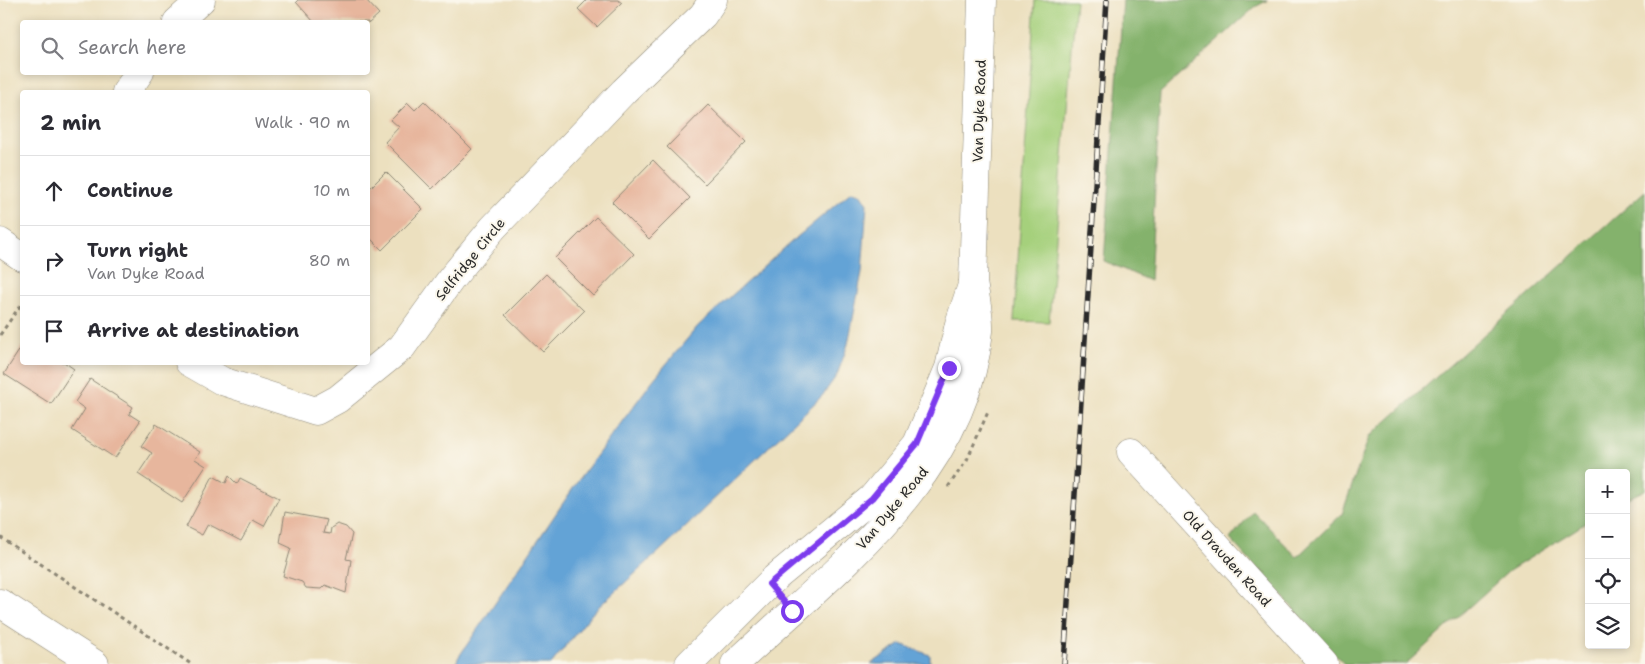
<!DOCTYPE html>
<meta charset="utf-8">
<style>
:root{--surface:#fff;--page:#f2f2f3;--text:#2b2b33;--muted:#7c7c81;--line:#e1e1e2}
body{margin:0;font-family:"Shantell Sans",sans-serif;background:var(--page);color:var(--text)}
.controls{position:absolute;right:15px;bottom:15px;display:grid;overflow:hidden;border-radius:5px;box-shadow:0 2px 8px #0003}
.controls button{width:45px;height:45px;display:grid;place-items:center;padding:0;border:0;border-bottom:1px solid var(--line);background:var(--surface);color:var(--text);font:25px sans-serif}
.stop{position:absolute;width:15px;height:15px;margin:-11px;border:4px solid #7c3aed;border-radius:50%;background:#fff}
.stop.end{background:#7c3aed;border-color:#fff;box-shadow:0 1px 5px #0008}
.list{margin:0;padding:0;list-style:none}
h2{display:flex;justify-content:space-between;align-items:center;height:65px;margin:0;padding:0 20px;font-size:21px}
h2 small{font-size:16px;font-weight:400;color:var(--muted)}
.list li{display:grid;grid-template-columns:32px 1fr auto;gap:15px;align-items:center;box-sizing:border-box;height:70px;padding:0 20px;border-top:1px solid var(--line)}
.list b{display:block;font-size:19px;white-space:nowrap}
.list p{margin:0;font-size:16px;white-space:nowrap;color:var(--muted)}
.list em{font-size:16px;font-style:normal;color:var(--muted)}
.icon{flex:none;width:28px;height:28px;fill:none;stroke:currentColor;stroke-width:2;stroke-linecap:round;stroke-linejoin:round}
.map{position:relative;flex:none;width:1645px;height:664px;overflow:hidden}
.search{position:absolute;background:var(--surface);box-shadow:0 2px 8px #0003;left:20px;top:20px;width:350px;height:55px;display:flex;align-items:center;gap:12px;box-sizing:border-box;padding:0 18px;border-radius:5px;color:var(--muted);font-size:19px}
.panel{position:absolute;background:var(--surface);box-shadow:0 2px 8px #0003;left:20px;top:90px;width:350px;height:275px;border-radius:5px}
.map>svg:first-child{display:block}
</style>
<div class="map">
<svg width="1645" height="664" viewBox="0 0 1645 664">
<rect width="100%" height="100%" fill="#fbf7ec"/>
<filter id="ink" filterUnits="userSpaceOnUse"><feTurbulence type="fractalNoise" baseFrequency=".02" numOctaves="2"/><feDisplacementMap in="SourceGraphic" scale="10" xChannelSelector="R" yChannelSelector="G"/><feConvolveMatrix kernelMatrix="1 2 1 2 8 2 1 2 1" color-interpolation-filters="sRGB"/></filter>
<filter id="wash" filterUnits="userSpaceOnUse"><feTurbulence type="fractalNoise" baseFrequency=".0096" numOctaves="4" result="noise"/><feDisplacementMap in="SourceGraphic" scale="20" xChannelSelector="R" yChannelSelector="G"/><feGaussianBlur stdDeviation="1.12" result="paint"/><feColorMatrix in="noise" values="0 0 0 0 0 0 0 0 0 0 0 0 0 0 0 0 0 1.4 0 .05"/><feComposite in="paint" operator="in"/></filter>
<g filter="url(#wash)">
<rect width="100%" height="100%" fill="#ece0bf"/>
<polygon fill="#a5d07c" stroke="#687e54" points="1035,0 1076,0 1049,322 1014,321"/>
<g fill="#84b26c" stroke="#586e4c">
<polygon points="1123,0 1268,0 1255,7 1160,93 1150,281 1104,261"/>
<polygon points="1645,191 1645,490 1626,499 1626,473 1589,473 1589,521 1509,571 1408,662 1408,664 1344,664 1230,539 1253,511 1297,557 1342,514 1369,437"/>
</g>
<g fill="#63a3d6" stroke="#476780">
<polygon points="852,191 860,193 867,204 862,272 848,344 837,375 822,396 662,549 595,610 551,664 456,664 458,658 580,478 653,380 698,326 790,243"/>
<polygon points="901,644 930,655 930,664 871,664"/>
</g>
<g id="blocks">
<g fill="#e7b69d">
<polygon points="298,0 366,0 379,14 368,24 368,22 314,22 296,2"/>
<polygon points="587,0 618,0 622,3 597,27 578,9"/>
<polygon points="424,101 472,149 432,189 385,142 399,127 391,120 408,103 415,110"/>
<polygon points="708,105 746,142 705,184 667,147"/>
<polygon points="653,160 690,198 649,239 612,202"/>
<polygon points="386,172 423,209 382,250 368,236 368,190"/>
<polygon points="596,217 634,254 593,296 555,258"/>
<polygon points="546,274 584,311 543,352 505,315"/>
<polygon points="22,346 22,362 64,362 74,369 51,404 4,374"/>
<polygon points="90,379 133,407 129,414 140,421 115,458 72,430 85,409 75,402"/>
<polygon points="156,424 200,452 195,459 206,466 182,503 138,474 152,453 141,446"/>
<polygon points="213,476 226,483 229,476 237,484 240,478 279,498 264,526 253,520 241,541 208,524 202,535 186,527"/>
<polygon points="285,512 327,520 323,533 330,534 331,528 337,524 346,527 352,534 346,559 351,560 346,593 325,585 321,589 306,588 302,582 283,576 291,548 280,543"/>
</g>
</g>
</g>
<g filter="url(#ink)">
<use href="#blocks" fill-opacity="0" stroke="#8c8675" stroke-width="1"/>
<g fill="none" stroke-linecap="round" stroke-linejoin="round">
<defs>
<g id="minor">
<polyline points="177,22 201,0"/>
<polyline points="126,92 140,72"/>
<polyline points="0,242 22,257"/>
<polyline points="189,362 222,381 316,411 338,399 402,347 451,279 493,228 624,91 703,15 713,0"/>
<polyline points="1131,452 1324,664"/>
<polyline points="0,603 95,664"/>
<polyline points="689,664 775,578 872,498 917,444 949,368 959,324 971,288"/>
<path d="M735 664C834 571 965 477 979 331 980 315 975 297 973 282L982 0"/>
</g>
</defs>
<use href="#minor" stroke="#8c8675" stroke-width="29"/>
<g stroke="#8c8675" stroke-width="3" stroke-dasharray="4 4" stroke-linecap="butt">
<polyline points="0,335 22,303"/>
<polyline points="948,487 967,460 988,412"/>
<polyline points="0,537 191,664"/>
</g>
<use href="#minor" stroke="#fff" stroke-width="28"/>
<defs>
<polyline id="rail" points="1064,664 1107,0"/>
</defs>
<use href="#rail" stroke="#2b2b2b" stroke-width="5.5"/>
<use href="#rail" stroke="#fbf7ec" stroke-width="4" stroke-dasharray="11" stroke-linecap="butt"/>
</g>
</g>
<g fill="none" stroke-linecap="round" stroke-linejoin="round" filter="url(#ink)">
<polyline stroke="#7c3aed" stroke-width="6" points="792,611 769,584 872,498 917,444 949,368"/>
</g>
<g text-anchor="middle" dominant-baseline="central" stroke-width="4" stroke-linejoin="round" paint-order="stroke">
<g font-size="14" fill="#2b2b2b" stroke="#fbf7ec">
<text transform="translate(979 111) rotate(-88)">Van Dyke Road</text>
<text transform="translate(470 259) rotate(-51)">Selfridge Circle</text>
<text transform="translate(892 508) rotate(-50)">Van Dyke Road</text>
<text transform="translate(1227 558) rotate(48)">Old Drauden Road</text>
</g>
</g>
</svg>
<div class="controls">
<button>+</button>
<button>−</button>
<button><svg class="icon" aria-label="locate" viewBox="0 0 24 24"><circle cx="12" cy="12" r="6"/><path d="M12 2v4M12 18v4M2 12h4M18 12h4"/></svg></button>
<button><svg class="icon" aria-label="layers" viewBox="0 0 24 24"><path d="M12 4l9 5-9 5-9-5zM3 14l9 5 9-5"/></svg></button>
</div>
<div class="stop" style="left:792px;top:611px"></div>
<div class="stop end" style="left:949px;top:368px"></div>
<div class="search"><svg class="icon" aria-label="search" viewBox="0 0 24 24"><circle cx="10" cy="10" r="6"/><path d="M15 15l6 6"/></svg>Search here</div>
<section class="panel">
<h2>2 min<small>Walk · 90 m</small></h2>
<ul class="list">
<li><svg class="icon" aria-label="ahead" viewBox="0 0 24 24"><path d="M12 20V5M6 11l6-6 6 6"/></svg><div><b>Continue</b></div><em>10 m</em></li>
<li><svg class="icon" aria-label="right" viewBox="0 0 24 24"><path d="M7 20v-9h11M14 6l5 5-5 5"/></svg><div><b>Turn right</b><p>Van Dyke Road</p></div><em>80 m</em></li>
<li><svg class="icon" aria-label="arrive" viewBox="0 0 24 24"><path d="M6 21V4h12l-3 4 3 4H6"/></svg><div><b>Arrive at destination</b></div></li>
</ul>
</section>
</div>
